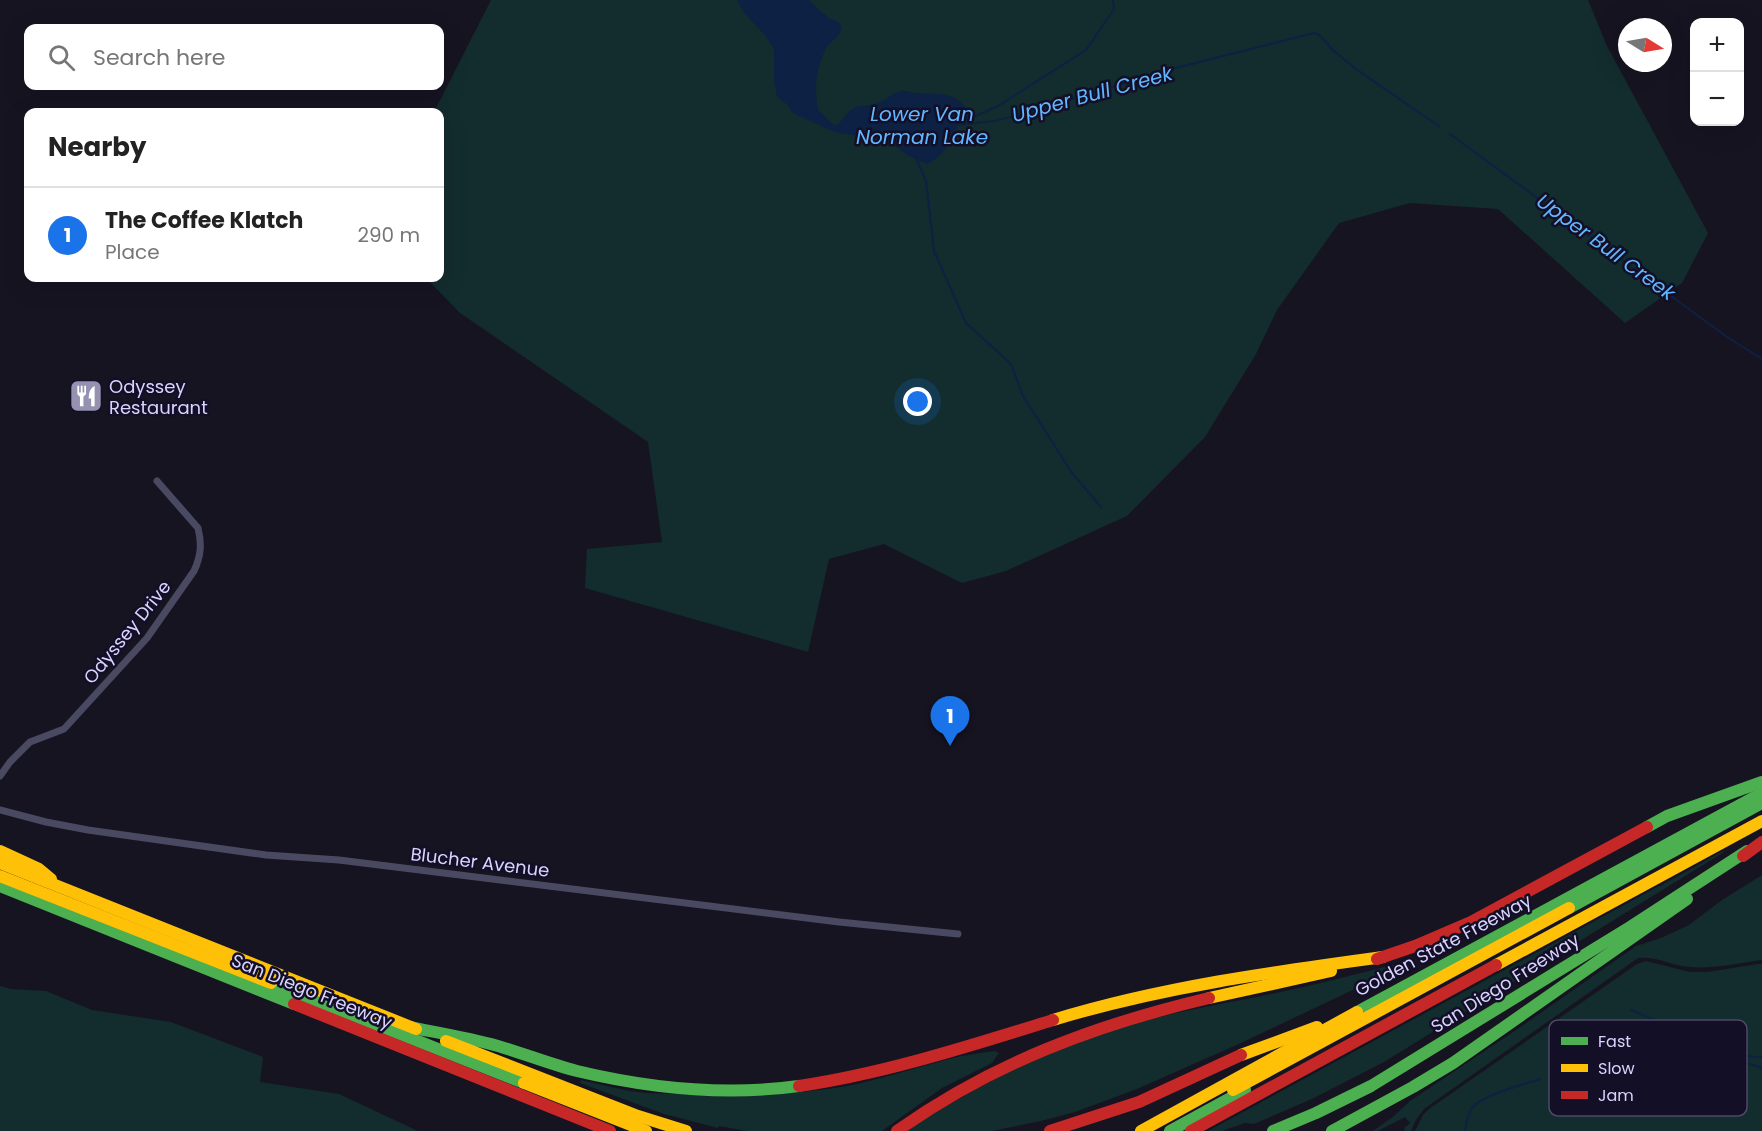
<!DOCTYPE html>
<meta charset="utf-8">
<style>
:root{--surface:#fff;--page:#f2f2f2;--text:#222;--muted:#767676;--line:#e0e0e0;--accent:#1a73e8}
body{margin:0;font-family:Poppins,sans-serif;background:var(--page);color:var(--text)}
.controls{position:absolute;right:18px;top:18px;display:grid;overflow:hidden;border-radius:12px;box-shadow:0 6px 24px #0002}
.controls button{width:54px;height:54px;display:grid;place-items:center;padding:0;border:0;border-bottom:2px solid var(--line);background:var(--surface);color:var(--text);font:30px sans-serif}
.compass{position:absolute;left:1618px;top:18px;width:54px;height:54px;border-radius:50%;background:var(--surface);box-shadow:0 6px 24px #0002;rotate:101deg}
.you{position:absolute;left:918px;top:402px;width:21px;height:21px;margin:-15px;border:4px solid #fff;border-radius:50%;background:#1a73e8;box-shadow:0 0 0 9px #1a73e833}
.badge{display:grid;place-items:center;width:39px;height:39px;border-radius:50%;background:var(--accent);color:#fff;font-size:20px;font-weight:700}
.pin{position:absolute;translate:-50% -50px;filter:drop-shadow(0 2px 3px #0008)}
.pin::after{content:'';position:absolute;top:32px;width:21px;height:18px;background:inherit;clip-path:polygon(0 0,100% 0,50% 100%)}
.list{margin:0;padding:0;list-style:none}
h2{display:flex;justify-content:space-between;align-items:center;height:78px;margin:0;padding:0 24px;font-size:26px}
h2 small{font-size:20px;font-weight:400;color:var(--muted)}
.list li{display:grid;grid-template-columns:39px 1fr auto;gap:18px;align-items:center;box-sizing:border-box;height:96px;padding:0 24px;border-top:2px solid var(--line)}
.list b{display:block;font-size:22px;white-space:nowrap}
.list p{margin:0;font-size:20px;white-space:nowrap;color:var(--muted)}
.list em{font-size:20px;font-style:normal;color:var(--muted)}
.icon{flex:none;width:33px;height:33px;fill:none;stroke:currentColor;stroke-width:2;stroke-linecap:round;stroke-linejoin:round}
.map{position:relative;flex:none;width:1762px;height:1131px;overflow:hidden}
.search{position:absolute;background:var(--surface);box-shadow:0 6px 24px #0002;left:24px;top:24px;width:420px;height:66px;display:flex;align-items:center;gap:15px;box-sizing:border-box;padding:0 21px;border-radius:12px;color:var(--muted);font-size:22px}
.panel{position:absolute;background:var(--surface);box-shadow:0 6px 24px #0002;left:24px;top:108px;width:420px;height:174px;border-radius:12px}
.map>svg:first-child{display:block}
</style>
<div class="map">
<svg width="1762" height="1131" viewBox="0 0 1762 1131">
<rect width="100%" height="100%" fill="#161421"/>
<g fill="#132c2d">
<polygon points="491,0 1588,0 1607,46 1708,233 1682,283 1625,323 1498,209 1410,203 1339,223 1277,310 1256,354 1205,437 1127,516 1006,571 962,583 884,544 829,559 808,652 585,588 587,549 662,542 648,442 460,313 426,278 440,278 440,112 434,112"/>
<polygon points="1723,851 1724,852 1384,1062 1312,1099 1254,1124 1245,1123 1222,1131 1208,1131 1659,886 1662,886 1662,885"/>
<path d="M1762 875V960C1739 963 1714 969 1690 967 1672 966 1657 956 1638 958L1424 1109 1416 1120 1411 1131H1405L1404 1128 1410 1123 1405 1117 1378 1131H1373L1394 1116 1410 1101 1522 1026 1636 946 1661 938 1689 925 1722 900Z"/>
<polygon points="1646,961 1690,972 1707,972 1758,964 1762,964 1762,1131 1415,1131 1423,1115 1429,1109 1637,964"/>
<path d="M1399 963H1401L1402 966 1397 969 1241 1043 1137 1089 1075 1112 1041 1121 992 1131H908C925 1116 947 1106 966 1095 1018 1065 1075 1041 1133 1024 1174 1012 1216 1005 1257 997 1305 987 1352 976 1399 963Z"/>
<polygon points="0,986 11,989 46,991 92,1010 171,1022 263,1057 260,1082 339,1094 418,1131 0,1131"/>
<path d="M995 1051 999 1053 992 1063 942 1088 882 1131H747L719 1126 718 1128 664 1114 580 1083 581 1080 629 1091 646 1093C713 1095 781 1098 847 1086 882 1079 915 1068 949 1059 964 1055 980 1053 995 1051Z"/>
</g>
<path fill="#0d2144" d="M737 0H809C816 7 823 14 831 19 833 20 838 21 839 23 848 33 828 42 825 50 816 71 814 87 818 110 825 115 828 122 836 126 843 121 846 111 856 107 861 105 868 106 874 104 883 102 890 95 899 91 906 89 911 93 917 93 937 95 951 90 965 107 957 129 949 154 927 164L907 155 899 148 874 138 838 133 828 129 793 113 788 105 777 97 774 80V50L766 36 744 13Z"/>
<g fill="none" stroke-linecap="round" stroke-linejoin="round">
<g stroke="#0d2144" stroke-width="2">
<polyline points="958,124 998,106 1086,50 1114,9 1113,0"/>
<polyline points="957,125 995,121 1019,115 1168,70 1314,33 1318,34 1334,51 1356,69 1440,127"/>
<polyline points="1450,134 1727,337 1762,359"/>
<polyline points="916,158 926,181 934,251 966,323 1011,364 1023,396 1072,473 1101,507"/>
<polyline points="1631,1010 1654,1020 1664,1030 1684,1032 1692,1038 1722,1047 1732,1053 1753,1057 1762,1057"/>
<polyline points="1733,1054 1749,1064 1760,1067 1762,1070"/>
<path d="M1465 1131C1466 1124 1468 1113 1472 1108 1480 1096 1525 1084 1540 1079"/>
</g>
<g stroke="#4a4962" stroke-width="7">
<path d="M0 776 10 762 30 742 64 729 147 638 194 571C201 556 202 544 198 528L157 481"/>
<polyline points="0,810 46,822 88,830 266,855 339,860 839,922 958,934"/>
</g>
<g stroke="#4caf50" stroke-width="12">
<polyline points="1647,827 1667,816 1762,782"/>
<polyline points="0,886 294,1004"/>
<polyline points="1569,908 1762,803"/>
<polyline points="271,983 524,1083"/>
<polyline points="1357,1012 1762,793"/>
<path d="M409 1027C439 1033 469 1038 498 1046 525 1054 550 1064 577 1071 648 1088 726 1096 799 1086"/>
<polyline points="1170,1131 1245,1090"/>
<polyline points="1273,1131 1316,1113 1371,1086 1630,927 1747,851"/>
<polyline points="1332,1131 1413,1087 1453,1063 1687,899"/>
</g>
<g stroke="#ffc107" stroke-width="12">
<polyline points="0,851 39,869 51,879"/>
<polyline points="0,863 416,1029"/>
<polyline points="0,876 271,983"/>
<polyline points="1496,965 1762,821"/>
<polyline points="1209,998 1331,971"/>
<path d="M1053 1020C1161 987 1272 972 1383 957"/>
<polyline points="446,1041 638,1116 686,1131"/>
<polyline points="1241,1055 1317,1027"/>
<polyline points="524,1083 646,1131"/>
<polyline points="1233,1090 1569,908"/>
<polyline points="1141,1131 1357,1012"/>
</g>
<g stroke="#c62828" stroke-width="12">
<polyline points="1743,856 1762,842"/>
<polyline points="1377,959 1415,946 1471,922 1647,827"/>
<polyline points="294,1004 610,1131"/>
<path d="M799 1086C886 1073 969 1046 1053 1020"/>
<path d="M897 1131C993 1063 1095 1025 1209 998"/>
<polyline points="1050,1131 1139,1102 1241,1055"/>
<polyline points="1191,1131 1496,965"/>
</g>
</g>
<defs>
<symbol id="restaurant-square" viewBox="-11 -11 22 22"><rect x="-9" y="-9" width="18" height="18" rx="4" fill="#9591b1" stroke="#130f26"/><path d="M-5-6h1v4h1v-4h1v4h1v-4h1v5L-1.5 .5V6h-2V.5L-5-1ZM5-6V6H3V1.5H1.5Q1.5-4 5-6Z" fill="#fff"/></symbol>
</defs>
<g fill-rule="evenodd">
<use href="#restaurant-square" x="67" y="377" width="38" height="38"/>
</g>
<g text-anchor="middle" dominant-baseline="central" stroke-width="5" stroke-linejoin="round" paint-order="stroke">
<g font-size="18" fill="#d9d4ff" stroke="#130f26" text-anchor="start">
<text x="109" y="386">Odyssey<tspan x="109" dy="21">Restaurant</tspan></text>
</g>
<g font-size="18" fill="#d9d4ff" stroke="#130f26">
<text transform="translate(127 632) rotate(-51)">Odyssey Drive</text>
<text transform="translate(480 862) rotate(7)">Blucher Avenue</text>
<text transform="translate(1443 945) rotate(-28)">Golden State Freeway</text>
<text transform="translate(1505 983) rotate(-32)">San Diego Freeway</text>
<text transform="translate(312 991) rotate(22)">San Diego Freeway</text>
</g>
<g font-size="20" font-style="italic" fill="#62b6ff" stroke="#130f26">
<text transform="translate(1092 94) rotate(-15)">Upper Bull Creek</text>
<text x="922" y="114">Lower Van<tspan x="922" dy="23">Norman Lake</tspan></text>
<text transform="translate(1606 247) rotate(36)">Upper Bull Creek</text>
</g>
</g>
<rect x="1549" y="1020" width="198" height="96" rx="9" fill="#130f26" stroke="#4e4a67" stroke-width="1.5"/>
<rect x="1561" y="1037" width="27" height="8" fill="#4caf50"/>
<rect x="1561" y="1064" width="27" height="8" fill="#ffc107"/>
<rect x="1561" y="1091" width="27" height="8" fill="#c62828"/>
<g font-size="16" fill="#d9d4ff">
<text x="1598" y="1047">Fast</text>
<text x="1598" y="1074">Slow</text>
<text x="1598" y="1101">Jam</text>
</g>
</svg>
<div class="controls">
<button>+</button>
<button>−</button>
</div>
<svg class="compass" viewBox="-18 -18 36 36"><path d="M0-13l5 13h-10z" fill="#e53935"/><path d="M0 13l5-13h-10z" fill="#767676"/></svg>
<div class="you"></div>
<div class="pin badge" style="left:950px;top:746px">1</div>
<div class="search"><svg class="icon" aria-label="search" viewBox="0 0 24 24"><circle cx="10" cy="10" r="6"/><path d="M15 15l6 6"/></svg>Search here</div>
<section class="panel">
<h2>Nearby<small></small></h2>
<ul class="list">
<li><span class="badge">1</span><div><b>The Coffee Klatch</b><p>Place</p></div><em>290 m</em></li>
</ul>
</section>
</div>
